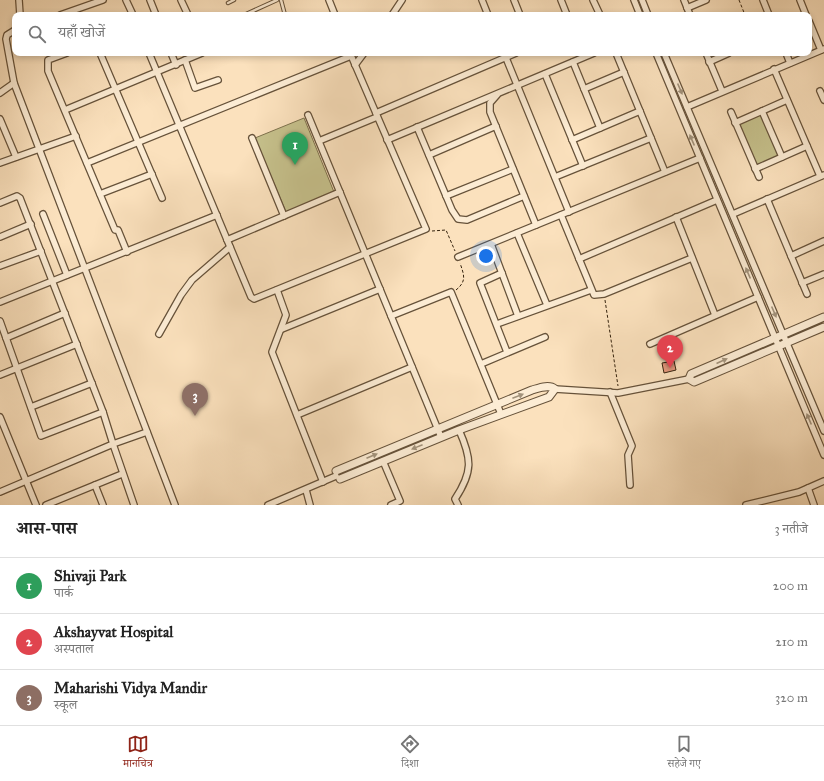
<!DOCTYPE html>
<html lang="hi">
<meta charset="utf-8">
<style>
:root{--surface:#fff;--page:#f2f2f2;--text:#222;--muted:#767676;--line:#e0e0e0;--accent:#8f2418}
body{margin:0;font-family:"IM FELL Great Primer","Noto Serif Devanagari",serif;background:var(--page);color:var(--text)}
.you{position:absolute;left:486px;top:256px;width:14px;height:14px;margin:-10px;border:3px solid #fff;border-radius:50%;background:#1a73e8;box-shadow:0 0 0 6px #1a73e833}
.badge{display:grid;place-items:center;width:26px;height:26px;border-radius:50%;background:var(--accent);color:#fff;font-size:13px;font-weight:700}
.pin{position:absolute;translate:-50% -33px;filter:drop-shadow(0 1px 2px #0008)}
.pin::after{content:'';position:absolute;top:21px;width:14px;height:12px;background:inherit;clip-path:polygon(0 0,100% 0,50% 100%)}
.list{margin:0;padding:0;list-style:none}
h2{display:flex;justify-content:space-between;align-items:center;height:52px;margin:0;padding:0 16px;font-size:17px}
h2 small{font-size:13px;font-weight:400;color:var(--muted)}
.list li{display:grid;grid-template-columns:26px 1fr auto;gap:12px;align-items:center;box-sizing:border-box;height:56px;padding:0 16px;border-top:1px solid var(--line)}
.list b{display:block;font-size:15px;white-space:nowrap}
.list p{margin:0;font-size:13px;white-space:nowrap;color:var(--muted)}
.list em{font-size:13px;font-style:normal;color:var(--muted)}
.icon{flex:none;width:22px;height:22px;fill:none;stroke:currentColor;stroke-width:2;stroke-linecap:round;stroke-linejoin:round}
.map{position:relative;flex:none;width:824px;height:505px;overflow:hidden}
.search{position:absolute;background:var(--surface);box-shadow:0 2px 6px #0003;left:12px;right:12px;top:12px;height:44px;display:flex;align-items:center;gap:10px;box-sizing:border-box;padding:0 14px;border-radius:8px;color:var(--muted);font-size:15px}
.sheet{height:220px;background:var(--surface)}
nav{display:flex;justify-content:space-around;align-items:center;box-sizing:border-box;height:56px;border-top:1px solid var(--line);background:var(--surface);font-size:11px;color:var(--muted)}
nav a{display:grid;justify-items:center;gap:2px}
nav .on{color:var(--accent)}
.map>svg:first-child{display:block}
</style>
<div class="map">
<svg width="824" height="505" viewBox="0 0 824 505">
<rect width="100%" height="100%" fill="#fbe1bd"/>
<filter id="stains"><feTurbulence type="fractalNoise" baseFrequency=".005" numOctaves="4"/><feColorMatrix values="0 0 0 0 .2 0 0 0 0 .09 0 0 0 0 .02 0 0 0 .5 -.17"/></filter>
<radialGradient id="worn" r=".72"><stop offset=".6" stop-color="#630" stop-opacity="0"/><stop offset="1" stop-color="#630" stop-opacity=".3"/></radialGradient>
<g fill="#c6c18c" stroke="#7e724d">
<polygon points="762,114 780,155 756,165 739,124"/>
<polygon points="304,118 334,192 286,212 255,138"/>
</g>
<polygon fill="#e79a7e" stroke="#35230e" points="674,361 676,370 664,373 662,363"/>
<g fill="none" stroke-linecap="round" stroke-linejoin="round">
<defs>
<g id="service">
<polyline points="281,0 285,15"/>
<polyline points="228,3 234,0"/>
<polyline points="244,15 277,0"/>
</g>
<g id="minor">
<polyline points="19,0 20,15"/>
<polyline points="126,0 133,15"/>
<polyline points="150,0 156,15"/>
<polyline points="181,0 188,15"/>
<polyline points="329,0 335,15"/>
<polyline points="482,0 488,15"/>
<polyline points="514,0 520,15"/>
<polyline points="561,0 567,15"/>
<polyline points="593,0 600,15"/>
<polyline points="634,0 640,15"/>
<polyline points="642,0 648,15"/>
<polyline points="684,0 690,15"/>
<polyline points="763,0 769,15"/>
<polyline points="800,0 806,15"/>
<polyline points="687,8 706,0"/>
<polyline points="60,15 103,0"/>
<polyline points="392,15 402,0"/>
<polyline points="809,21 821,50"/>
<polyline points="15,30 7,35 6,39 14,83 175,505"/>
<polyline points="67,53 48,60 48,71 115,230 118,230 127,252"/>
<polyline points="100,53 162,198"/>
<polyline points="149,53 251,297 254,299 426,229 350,53"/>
<polyline points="171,53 176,65"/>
<polyline points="504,53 569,212"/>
<polyline points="616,53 665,172"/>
<polyline points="656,53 824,455"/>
<polyline points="664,53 824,431"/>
<polyline points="706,53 722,91"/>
<polyline points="786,53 790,63"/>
<polyline points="185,60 195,88 218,80"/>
<polyline points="573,62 600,128"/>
<polyline points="709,62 729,53"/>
<polyline points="355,65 364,53"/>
<polyline points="774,69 820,176"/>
<polyline points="545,74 583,166"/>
<polyline points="584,89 624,72"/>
<polyline points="820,91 824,100"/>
<polyline points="0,93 14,83"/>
<polyline points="497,95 490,103 490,112 536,225"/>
<polyline points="687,107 824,49"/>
<polyline points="65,110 202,53"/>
<polyline points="762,111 782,157"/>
<polyline points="731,112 759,177"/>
<polyline points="376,113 516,53"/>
<polyline points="308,115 441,437"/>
<polyline points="0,119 16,157"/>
<polyline points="735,123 787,100"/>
<polyline points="417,127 452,210 458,219 467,220 524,196"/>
<polyline points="252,138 284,216"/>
<polyline points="387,140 594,53"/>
<polyline points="572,140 640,111"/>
<polyline points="319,141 377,117"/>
<polyline points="429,155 496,126"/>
<polyline points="0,163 76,136"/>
<polyline points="87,163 351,56"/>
<polyline points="755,169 807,146"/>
<polyline points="555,177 651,138"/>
<polyline points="100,194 152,174"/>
<polyline points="446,196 513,169"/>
<polyline points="767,199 807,294"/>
<polyline points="0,203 17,196 20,198 103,412 113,444 0,492"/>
<polyline points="43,214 67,275"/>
<polyline points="733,214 824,175"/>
<polyline points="561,215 594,295 604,294 692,258"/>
<polyline points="676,217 715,315"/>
<polyline points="517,233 547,305"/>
<polyline points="0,237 31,224"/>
<polyline points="227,240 340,192"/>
<polyline points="491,244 518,316"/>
<polyline points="791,256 824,241"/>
<polyline points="458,257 700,158"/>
<polyline points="579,259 717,200"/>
<polyline points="0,266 41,251"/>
<polyline points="502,273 480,283 507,352"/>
<polyline points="802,283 824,274"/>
<polyline points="277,290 286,315 272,352 323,482"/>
<polyline points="0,302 217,215"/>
<polyline points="391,316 451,292 501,414"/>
<polyline points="0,321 41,436 103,412"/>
<polyline points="497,324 591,290"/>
<polyline points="282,329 380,289"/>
<polyline points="159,334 181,295 192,280 230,247"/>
<polyline points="6,338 65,313"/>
<polyline points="650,344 758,297"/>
<polyline points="481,364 545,337"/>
<polyline points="0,375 77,344"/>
<polyline points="555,389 618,393 689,379"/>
<polyline points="610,392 632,446 628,455 630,485"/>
<polyline points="31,407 92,383"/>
<polyline points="297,415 412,367"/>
<polyline points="0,417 36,505"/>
<polyline points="383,461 400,501 391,505"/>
<polyline points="95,485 103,505"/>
<polyline points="808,488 814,505"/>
<polyline points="306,490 310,505"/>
<polyline points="46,505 122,474"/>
<polyline points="134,505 113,444 147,432"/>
<polyline points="268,505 336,476"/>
<path d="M458 505 455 499C473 472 472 459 459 430"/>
<polyline points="746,505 799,492 824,481"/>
</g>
<g id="tertiary">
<polyline points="824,317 691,374 689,379 694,382 824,327"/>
<path d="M336 471 532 390C539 388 549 384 555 389L549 397 459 430 340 479"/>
</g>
</defs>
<use href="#service" stroke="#66523a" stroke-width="4.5"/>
<use href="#minor" stroke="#66523a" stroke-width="8"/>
<use href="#tertiary" stroke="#66523a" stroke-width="9"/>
<g stroke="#35230e" stroke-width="1" stroke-dasharray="3 2" stroke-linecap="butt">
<polyline points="739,0 745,15"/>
<polyline points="432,231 446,230 455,251"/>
<path d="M456 290C467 281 464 275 460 263"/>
<polyline points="605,300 618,386"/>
</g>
<use href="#service" stroke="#fcecd4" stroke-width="2.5"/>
<use href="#minor" stroke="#fcecd4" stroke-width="5.5"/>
<use href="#tertiary" stroke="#fcecd4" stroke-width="7"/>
</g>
<defs><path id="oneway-solid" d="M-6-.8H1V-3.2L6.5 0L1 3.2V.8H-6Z"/></defs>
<g fill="#a2927b">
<use href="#oneway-solid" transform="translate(680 89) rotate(67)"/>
<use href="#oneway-solid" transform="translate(692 140) rotate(-113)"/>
<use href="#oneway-solid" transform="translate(748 273) rotate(-113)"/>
<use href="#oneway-solid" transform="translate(774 312) rotate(67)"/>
<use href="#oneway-solid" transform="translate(722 361) rotate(-24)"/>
<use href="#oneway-solid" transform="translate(518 396) rotate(-21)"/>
<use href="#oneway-solid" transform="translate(809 419) rotate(-113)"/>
<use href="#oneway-solid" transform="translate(417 447) rotate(158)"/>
<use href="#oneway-solid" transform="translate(372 456) rotate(-23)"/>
</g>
<rect width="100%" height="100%" filter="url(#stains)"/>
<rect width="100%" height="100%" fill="url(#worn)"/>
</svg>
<div class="you"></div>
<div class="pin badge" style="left:295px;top:165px;background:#2e9e5b">1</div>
<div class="pin badge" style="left:670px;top:368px;background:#e0444e">2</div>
<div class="pin badge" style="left:195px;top:416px;background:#8d6e63">3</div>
<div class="search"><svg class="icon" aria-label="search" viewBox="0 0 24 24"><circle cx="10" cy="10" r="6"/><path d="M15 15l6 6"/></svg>यहाँ खोजें</div>
</div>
<section class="sheet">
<h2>आस-पास<small>3 नतीजे</small></h2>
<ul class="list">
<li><span class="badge" style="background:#2e9e5b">1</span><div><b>Shivaji Park</b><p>पार्क</p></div><em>200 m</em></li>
<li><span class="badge" style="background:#e0444e">2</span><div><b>Akshayvat Hospital</b><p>अस्पताल</p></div><em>210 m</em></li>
<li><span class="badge" style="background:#8d6e63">3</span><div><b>Maharishi Vidya Mandir</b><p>स्कूल</p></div><em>320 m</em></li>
</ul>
</section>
<nav>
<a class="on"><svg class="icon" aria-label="map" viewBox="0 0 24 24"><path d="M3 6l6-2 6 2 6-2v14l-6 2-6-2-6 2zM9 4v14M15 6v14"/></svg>मानचित्र</a>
<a><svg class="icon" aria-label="directions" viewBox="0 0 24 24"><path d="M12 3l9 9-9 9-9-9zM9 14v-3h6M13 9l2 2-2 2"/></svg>दिशा</a>
<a><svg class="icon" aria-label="saved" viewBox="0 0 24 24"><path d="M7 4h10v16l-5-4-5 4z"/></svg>सहेजे गए</a>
</nav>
